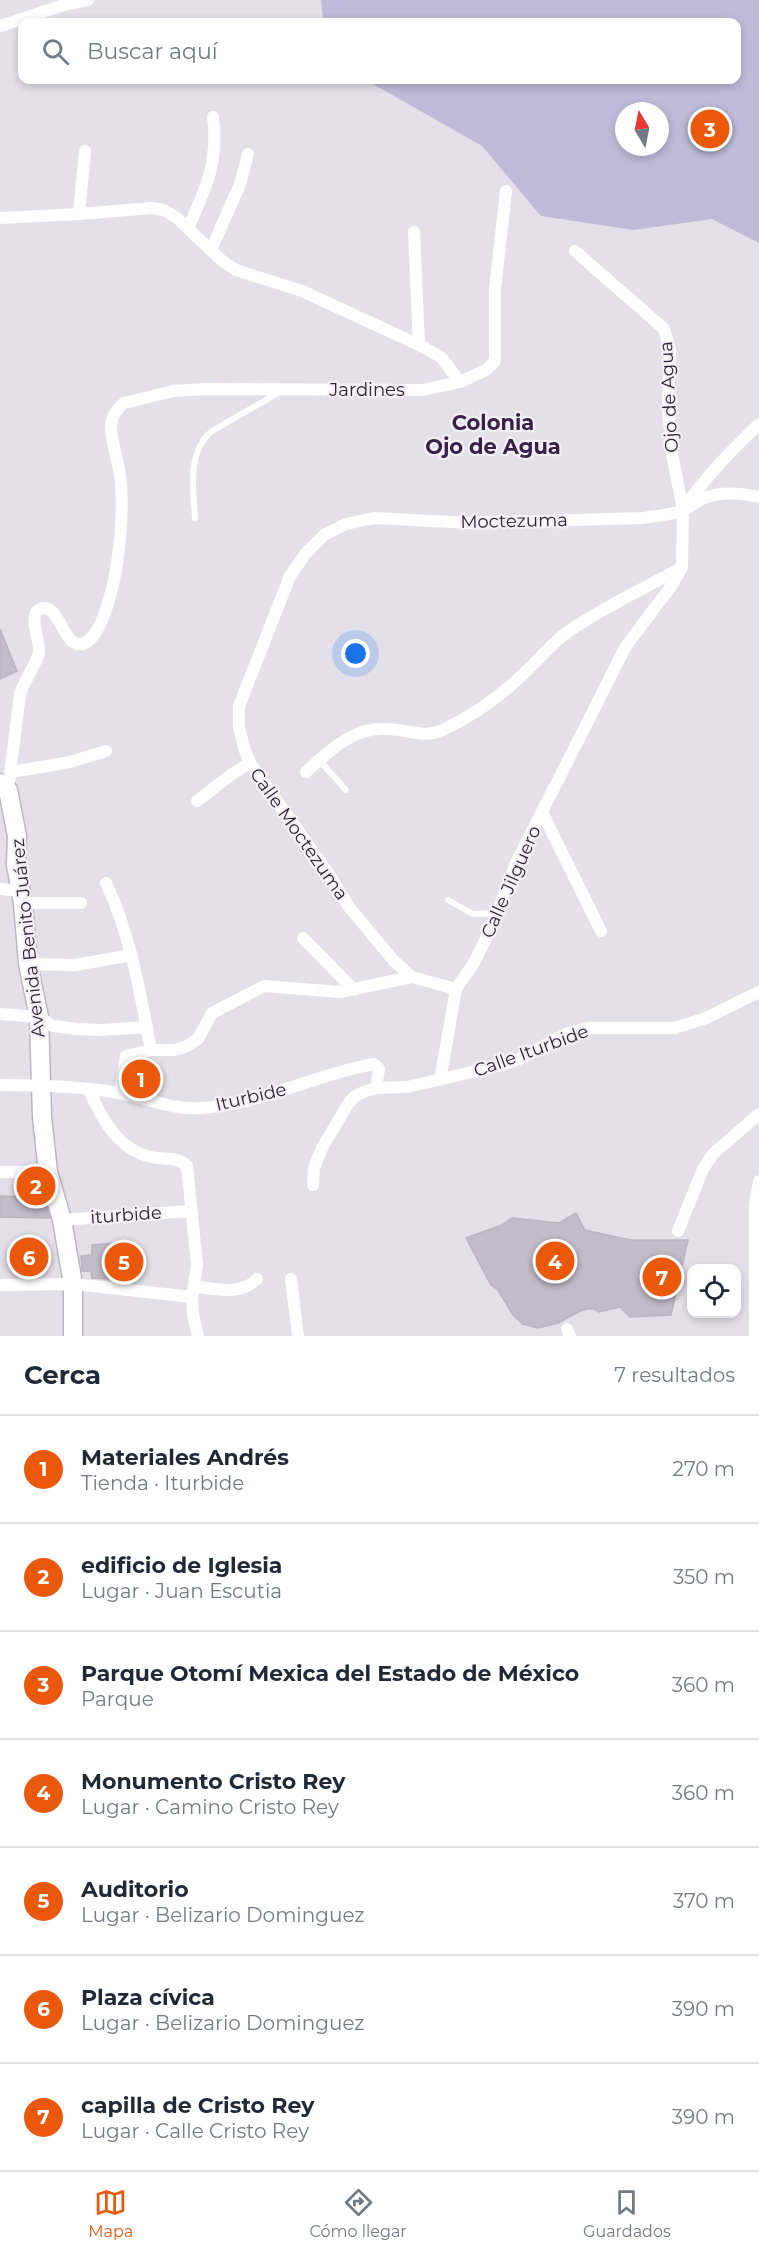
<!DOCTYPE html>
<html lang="es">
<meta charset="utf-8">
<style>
:root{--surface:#fff;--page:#f6f6f7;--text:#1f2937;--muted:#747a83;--line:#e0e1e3;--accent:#ea580c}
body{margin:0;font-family:Montserrat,sans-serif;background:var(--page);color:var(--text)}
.controls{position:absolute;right:18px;bottom:18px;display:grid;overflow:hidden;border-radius:12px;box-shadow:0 3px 9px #0003}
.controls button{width:54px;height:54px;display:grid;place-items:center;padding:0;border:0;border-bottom:2px solid var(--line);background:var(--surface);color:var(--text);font:30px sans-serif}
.compass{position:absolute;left:615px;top:102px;width:54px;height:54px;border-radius:50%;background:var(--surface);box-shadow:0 3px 9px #0003;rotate:350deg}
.you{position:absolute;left:356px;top:654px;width:21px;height:21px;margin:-15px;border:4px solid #fff;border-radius:50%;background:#1a73e8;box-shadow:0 0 0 9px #1a73e833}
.badge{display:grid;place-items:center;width:39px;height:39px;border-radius:50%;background:var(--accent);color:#fff;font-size:20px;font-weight:700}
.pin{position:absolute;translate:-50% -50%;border:3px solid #fff;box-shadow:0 2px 6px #0006}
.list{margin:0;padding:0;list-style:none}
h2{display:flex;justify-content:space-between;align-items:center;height:78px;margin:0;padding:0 24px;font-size:26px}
h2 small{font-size:20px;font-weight:400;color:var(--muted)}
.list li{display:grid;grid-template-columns:39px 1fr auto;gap:18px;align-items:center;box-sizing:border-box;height:108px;padding:0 24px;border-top:2px solid var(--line)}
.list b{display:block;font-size:22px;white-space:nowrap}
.list p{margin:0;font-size:20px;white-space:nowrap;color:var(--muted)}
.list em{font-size:20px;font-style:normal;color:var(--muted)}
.icon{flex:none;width:33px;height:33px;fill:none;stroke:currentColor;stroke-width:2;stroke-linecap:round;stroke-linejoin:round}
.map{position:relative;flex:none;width:759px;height:1336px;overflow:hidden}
.search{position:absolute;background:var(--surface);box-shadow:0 3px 9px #0003;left:18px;right:18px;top:18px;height:66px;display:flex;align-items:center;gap:15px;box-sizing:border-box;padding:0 21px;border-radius:12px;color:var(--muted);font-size:22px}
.sheet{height:834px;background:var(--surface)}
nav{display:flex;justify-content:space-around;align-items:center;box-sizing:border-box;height:84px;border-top:2px solid var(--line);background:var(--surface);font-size:16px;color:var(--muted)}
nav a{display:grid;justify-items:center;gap:3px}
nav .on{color:var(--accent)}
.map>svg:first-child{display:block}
</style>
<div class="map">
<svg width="759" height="1336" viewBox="0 0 759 1336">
<rect width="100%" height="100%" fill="#e4e0e9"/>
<path fill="#bfbad8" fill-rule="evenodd" d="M321 0H759V243L712 219 634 230 541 216 482 146 366 80H736V22H328L323 20ZM624 111H660V147H624Z"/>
<g fill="#c2bcc9" stroke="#bab3c2" stroke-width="1.5">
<polygon points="0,629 17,671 0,679"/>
<polygon points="26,1180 39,1180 50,1218 0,1217 0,1196 27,1197"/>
<polygon points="576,1213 585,1230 630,1240 688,1240 671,1315 630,1317 620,1307 599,1312 594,1309 588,1309 580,1311 558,1323 538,1328 523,1324 513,1315 498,1290 491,1285 466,1238 502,1225 512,1218 559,1223"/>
<polygon points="129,1242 131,1280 92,1278 91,1271 82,1271 81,1256 92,1255 92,1245"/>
</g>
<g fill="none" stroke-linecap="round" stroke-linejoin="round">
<defs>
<polyline id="secondary" points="0,783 8,790 17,836 16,865 23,903 28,964 39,1017 42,1117 48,1172 62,1220 73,1284 73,1336"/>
</defs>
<use href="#secondary" stroke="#beb4c8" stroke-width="21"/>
<g stroke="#fff" stroke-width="6">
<path d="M195 518C193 488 187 452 212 431L280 392"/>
<polyline points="319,760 346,790"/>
<polyline points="448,900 473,914 497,913"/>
</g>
<g stroke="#fff" stroke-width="12">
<polyline points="0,26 67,4 88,0"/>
<polyline points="79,214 85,151"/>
<path d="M0 218 79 214 152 208 164 210 177 218 221 260 236 270 302 291 419 345 441 357 460 382 422 390 206 389 173 391 124 403C117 409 111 416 111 426 111 443 118 459 120 476 124 503 121 535 117 563 115 578 100 658 73 642 63 636 55 601 40 609 27 616 41 642 39 653 37 662 24 682 20 694L8 790"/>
<path d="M188 228C206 189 219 161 213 117"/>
<polyline points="414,232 419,345"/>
<polyline points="211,250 240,184 248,154"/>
<polyline points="460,382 486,370 495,361 495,289 506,191"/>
<path d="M685 507C706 476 732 450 759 424"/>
<polyline points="11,772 70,762 106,751"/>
<path d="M306 772C329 751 354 726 388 729 409 730 424 739 445 729 472 716 498 698 520 677 536 663 549 646 566 633 602 608 643 589 681 568"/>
<polyline points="197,801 232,774 250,763"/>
<polyline points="542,812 601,931"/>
<path d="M106 883C131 936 140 993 151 1050"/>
<polyline points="0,889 22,891"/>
<polyline points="23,903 81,903"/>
<polyline points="303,938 354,990"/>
<polyline points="28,964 75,965 132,955"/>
<path d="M412 977 394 961 349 907 328 873 250 763 244 748 239 727V706L290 576 306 553 324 535 346 524 374 518 470 523 643 518C656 516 669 515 681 511 688 508 695 503 702 499 721 491 740 493 759 497"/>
<polyline points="0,1014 39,1017 53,1026 77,1029 101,1030 147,1027"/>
<polyline points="440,1080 456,989 475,961 492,926 515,865 626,646 672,585 682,567 683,510 672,454 668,410 670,350 664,329 654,320 575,251"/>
<path d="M0 1085C40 1085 80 1086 119 1093 146 1098 172 1110 200 1108 261 1105 315 1074 374 1064L379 1069 376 1088"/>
<path d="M89 1090C102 1119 117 1149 151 1157 164 1160 178 1156 187 1166L197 1265 192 1297 193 1315 198 1336"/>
<polyline points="120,1093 126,1056 151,1050 175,1050 187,1046 198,1039 212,1013 264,986 339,992 412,977 456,989"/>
<polyline points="0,1172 48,1172"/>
<polyline points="313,1185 314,1168 322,1148 348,1104 355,1096 366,1091 376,1088 407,1087 498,1066 519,1059 568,1033 588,1028 675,1028 706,1018 759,992"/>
<polyline points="62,1220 190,1211"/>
<polyline points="678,1231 703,1169 713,1154 759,1114"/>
<polyline points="291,1279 298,1336"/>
<polyline points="0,1285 73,1284 192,1297"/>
<path d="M194 1286C215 1289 241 1296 257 1279"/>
<polyline points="567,1329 570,1336"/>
<polyline points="755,1336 755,1205 759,1181"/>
</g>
<use href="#secondary" stroke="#fff" stroke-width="18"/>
</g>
<g text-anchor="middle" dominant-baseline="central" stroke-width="4.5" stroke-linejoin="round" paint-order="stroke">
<g font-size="18" fill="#2f2237" stroke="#f2f0f6">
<text x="367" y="390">Jardines</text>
<text transform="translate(669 397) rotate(-93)">Ojo de Agua</text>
<text transform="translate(514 521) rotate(-1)">Moctezuma</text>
<text transform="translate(299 834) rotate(55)">Calle Moctezuma</text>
<text transform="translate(511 882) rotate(-66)">Calle Jilguero</text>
<text transform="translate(28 938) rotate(-96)">Avenida Benito Juárez</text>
<text transform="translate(531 1051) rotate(-20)">Calle Iturbide</text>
<text transform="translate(251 1097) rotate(-13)">Iturbide</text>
<text transform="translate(126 1215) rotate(-4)">iturbide</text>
</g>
<g font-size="21" font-weight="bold" fill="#3a2047" stroke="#f2f0f6">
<text x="493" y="422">Colonia<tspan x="493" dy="24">Ojo de Agua</tspan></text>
</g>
</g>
</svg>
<div class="controls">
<button><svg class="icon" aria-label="locate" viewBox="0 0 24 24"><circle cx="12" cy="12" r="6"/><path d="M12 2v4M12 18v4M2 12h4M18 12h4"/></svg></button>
</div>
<svg class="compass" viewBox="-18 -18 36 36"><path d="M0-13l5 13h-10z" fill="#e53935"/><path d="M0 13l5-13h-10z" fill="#747a83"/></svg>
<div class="you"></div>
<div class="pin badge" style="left:141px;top:1079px">1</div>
<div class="pin badge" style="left:36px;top:1186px">2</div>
<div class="pin badge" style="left:710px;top:129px">3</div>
<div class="pin badge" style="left:555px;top:1261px">4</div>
<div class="pin badge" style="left:124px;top:1262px">5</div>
<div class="pin badge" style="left:29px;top:1257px">6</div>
<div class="pin badge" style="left:662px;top:1277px">7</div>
<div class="search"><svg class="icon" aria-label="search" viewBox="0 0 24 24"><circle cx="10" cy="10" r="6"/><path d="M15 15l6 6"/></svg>Buscar aquí</div>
</div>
<section class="sheet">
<h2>Cerca<small>7 resultados</small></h2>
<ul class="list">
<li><span class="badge">1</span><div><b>Materiales Andrés</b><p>Tienda · Iturbide</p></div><em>270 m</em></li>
<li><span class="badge">2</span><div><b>edificio de Iglesia</b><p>Lugar · Juan Escutia</p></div><em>350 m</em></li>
<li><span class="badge">3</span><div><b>Parque Otomí Mexica del Estado de México</b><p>Parque</p></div><em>360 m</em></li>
<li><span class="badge">4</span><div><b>Monumento Cristo Rey</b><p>Lugar · Camino Cristo Rey</p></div><em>360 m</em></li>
<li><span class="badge">5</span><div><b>Auditorio</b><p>Lugar · Belizario Dominguez</p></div><em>370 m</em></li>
<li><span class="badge">6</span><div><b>Plaza cívica</b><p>Lugar · Belizario Dominguez</p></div><em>390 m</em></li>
<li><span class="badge">7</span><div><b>capilla de Cristo Rey</b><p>Lugar · Calle Cristo Rey</p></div><em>390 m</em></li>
</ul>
</section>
<nav>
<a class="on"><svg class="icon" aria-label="map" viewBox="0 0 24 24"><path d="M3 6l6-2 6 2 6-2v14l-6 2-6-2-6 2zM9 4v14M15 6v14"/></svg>Mapa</a>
<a><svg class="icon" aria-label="directions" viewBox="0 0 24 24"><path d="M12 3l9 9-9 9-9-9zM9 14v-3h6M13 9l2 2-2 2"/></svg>Cómo llegar</a>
<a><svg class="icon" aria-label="saved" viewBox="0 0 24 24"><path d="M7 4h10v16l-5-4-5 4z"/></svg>Guardados</a>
</nav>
